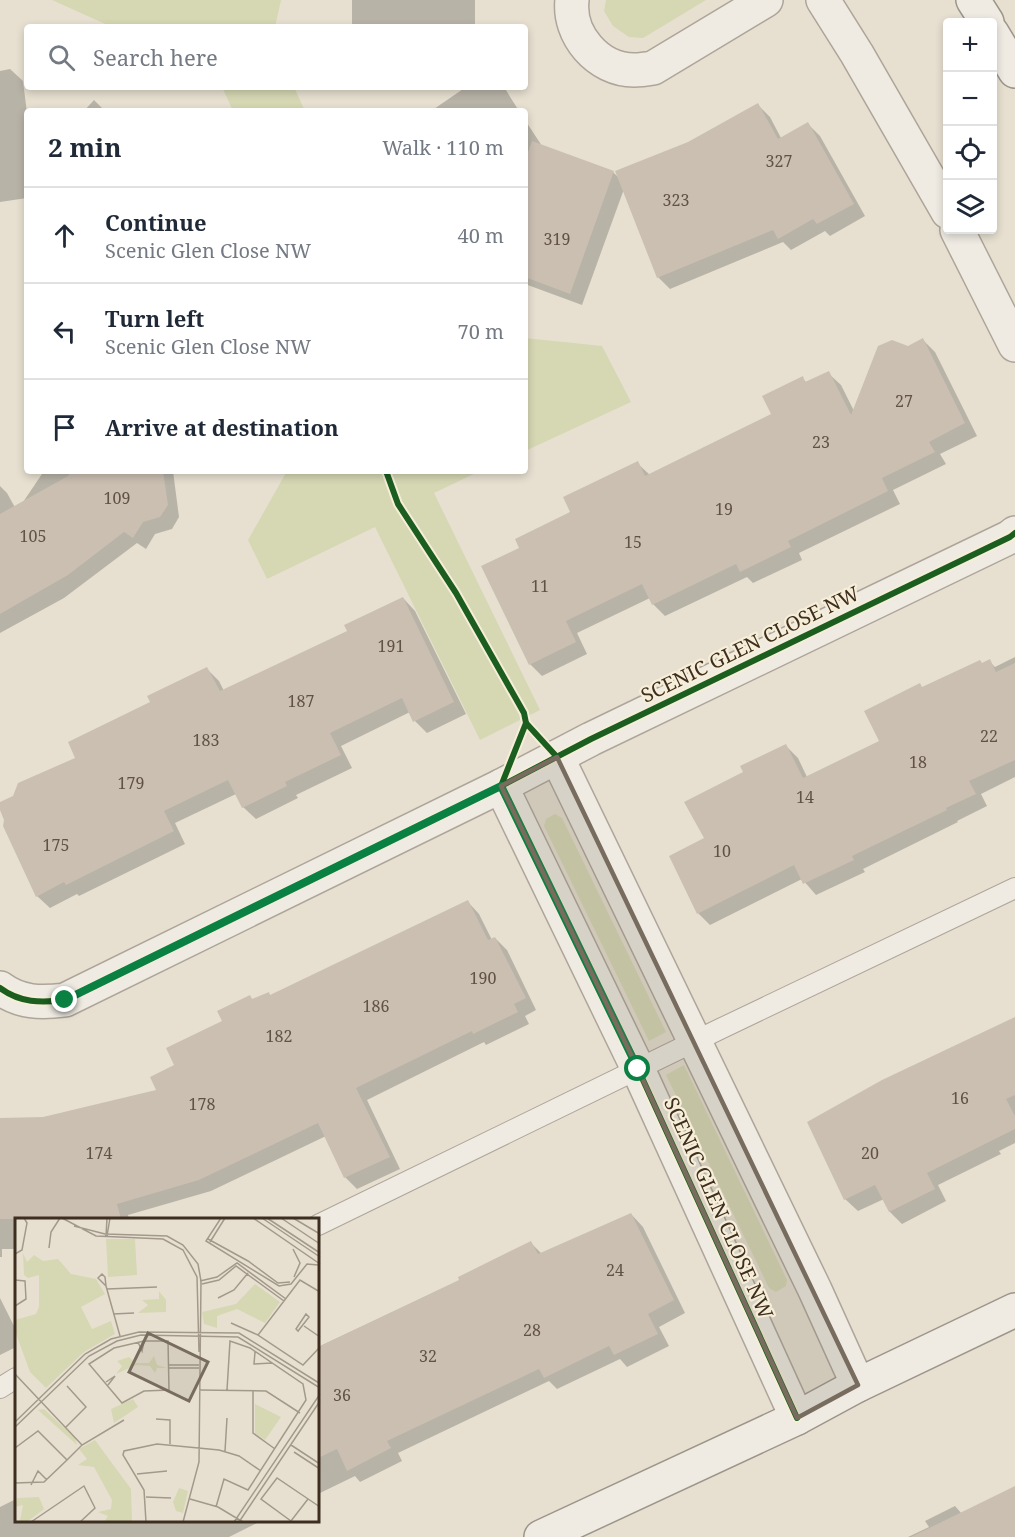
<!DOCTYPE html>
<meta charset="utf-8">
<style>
:root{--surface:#fff;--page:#f6f6f7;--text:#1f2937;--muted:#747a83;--line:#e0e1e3}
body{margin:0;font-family:"Noto Serif",serif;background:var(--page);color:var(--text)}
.controls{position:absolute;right:18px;top:18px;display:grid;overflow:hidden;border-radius:6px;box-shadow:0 3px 9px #0003}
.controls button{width:54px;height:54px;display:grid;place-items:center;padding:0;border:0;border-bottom:2px solid var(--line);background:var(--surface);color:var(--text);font:30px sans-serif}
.stop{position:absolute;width:18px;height:18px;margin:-14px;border:4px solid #0b8043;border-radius:50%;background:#fff}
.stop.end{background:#0b8043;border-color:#fff;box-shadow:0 2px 6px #0008}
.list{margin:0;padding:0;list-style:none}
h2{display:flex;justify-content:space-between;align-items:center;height:78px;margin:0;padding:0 24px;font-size:26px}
h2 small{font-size:20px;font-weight:400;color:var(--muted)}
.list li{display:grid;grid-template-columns:39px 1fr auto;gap:18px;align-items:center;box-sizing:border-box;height:96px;padding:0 24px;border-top:2px solid var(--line)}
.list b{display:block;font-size:22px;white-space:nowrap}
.list p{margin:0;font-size:20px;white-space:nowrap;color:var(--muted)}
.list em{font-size:20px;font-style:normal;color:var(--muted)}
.icon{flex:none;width:33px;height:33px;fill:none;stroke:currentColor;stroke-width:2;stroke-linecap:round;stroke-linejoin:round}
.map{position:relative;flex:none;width:1015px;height:1537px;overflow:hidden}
.search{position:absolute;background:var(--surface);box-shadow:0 3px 9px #0003;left:24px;top:24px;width:504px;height:66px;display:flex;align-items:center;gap:15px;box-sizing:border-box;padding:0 21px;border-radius:6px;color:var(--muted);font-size:22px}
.panel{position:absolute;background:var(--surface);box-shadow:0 3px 9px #0003;left:24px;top:108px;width:504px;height:366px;border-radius:6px}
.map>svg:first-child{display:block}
</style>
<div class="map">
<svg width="1015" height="1537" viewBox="0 0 1015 1537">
<rect width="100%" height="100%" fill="#e7e0d1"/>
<g fill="#d6d7b3">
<polygon points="52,0 281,0 275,27 112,27"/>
<polygon points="606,0 706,0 643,38 629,37 613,26 604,11"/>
<polygon points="222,87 294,87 305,111 233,111"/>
<polygon points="525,338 602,346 631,402 525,451"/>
<polygon points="287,471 480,471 434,493 540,710 480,740 375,527 267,579 248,540"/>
<polygon points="555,814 562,818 666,1032 649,1041 544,826 546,819"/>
<polygon points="684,1065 787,1280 786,1286 776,1292 769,1288 666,1075"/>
</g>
<g fill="#0003">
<rect x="352" y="0" width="123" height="27"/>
<polygon points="10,69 23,81 27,113 27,198 0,202 0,71"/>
<polygon points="466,87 504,87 519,111 431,111"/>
<polygon points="94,100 105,111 84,111"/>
<polygon points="758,105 770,117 781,138 808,124 820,136 865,216 830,236 825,231 791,250 783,242 670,289 658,277 624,189 582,305 525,284 525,120 544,149 613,172 620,179"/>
<polygon points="923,340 935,352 977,436 940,454 946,464 893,490 900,504 799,553 802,560 753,583 747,577 665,616 653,604 650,598 577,633 587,654 542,676 530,664 521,548 637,463 650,475 773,415 802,378 807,383 828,373 841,385 854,411 908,348"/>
<polygon points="44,471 173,471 179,517 172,529 155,534 146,549 137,543 64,598 0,633 0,486 7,493 17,511"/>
<polygon points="403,598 415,611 466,714 427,733 415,721 410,712 341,746 352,768 296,795 298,798 256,819 243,807 236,794 175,823 185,844 79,896 77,894 50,908 37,896 0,806 77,758 152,703 207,669 219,681 224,691 349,631"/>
<polygon points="1015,657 1015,777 981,794 987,806 957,821 958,822 863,869 865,872 816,895 802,879 710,925 698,913 706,838 745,773 786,746 798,758 807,777 881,741 923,688 989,661 995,667"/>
<polygon points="468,902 479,914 492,940 495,938 507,950 536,1010 525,1016 529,1024 486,1045 484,1042 367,1100 400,1169 357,1189 345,1177 326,1136 211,1191 128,1215 129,1219 16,1219 16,1249 2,1249 2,1257 0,1257 0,1120 43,1118 158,1091 176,1065 250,997 253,1000 268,993 271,996"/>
<polygon points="1015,1019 1015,1143 999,1151 1001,1154 938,1185 946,1201 902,1224 890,1212 884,1199 858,1211 845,1199"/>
<polygon points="631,1214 643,1227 685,1313 659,1327 669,1346 627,1367 620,1359 557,1389 549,1381 398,1453 402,1461 360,1482 355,1476 318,1494 318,1347 461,1280 531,1243 542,1254"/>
<polygon points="0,1298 16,1330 16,1347 0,1355"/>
<polygon points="1015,1488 1015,1537 908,1537 929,1527 925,1521 955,1506 962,1514"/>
<polygon points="16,1499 16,1520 263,1520 229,1537 0,1537 0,1507"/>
</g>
<g fill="#cbbfb2">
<polygon points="758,103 778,139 808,122 854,204 817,224 813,219 778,239 773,230 657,278 615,171 688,142"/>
<polygon points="532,141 614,171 570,294 525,277 525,161"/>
<polygon points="923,338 965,423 929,442 935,452 882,478 888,491 788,541 791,547 740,572 736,564 652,605 642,584 566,621 576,642 529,665 481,566 519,548 515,539 570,512 563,497 638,461 645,476 771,414 762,396 803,376 805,382 829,371 851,415 878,346 892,340 908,346"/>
<polygon points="72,471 163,471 168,505 160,517 143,522 133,538 124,532 68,575 0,614 0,514 68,476"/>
<polygon points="403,597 454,702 413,722 402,698 330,733 341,755 285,782 287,786 242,808 228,780 164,811 174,831 66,885 64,882 36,897 3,826 4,820 0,810 0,802 13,796 18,783 75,758 68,742 150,702 147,696 207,667 220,691 347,631 344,625"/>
<polygon points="990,659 996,672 1015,663 1015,760 969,781 976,794 946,808 947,810 852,856 854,860 833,870 803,884 794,865 697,914 669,856 704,838 684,802 743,772 740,766 786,744 803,778 879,741 864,711 920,683 922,687 980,660 982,663"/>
<polygon points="468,900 488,940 495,937 526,998 514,1004 518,1012 473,1034 472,1031 356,1088 390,1157 344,1178 318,1123 199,1180 117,1204 121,1219 0,1219 0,1118 43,1117 156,1090 150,1077 174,1065 166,1048 222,1021 217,1011 250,995 252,999 269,992 270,995"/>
<polygon points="1015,1017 1015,1095 1006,1099 1015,1116 1015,1129 927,1173 935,1189 889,1212 875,1185 844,1200 807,1122 882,1080"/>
<polygon points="631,1213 674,1300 648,1314 658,1334 614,1355 609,1346 544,1378 539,1369 387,1441 391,1448 347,1471 337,1449 318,1458 318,1347 459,1280 458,1277 531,1241 538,1254"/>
<polygon points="1015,1486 1015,1537 911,1537"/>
</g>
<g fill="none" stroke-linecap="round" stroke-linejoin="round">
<defs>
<g id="lane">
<polyline points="318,1225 720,1029 1015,888"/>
<polyline points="0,1388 16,1378"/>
</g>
<g id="street">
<path d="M572 0C568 35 598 70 634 70 640 70 647 69 653 68L766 0"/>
<polyline points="823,0 857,54 948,212"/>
<polyline points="957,230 1015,345"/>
<polyline points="557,757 815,1290 858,1385"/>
<polyline points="501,786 638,1069 797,1418"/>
<path d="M0 988C20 1003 41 1003 65 1000L501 786 591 739 1010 537 1015 533"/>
</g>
<g id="secondary">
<polyline points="973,0 987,22"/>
<polyline points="992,33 1015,71"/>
<polyline points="541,1537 797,1418 858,1385 1015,1310"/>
</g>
</defs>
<use href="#lane" stroke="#ada599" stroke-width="22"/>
<use href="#street" stroke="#ada599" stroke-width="36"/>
<use href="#secondary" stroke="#9c958a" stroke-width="36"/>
<use href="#lane" stroke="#efebe3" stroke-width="20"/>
<use href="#street" stroke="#efebe3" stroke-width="33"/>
<use href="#secondary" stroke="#efebe3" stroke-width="33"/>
<defs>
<g id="cycleway">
<polyline points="386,471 398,504 456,593 524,713 526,723 557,757"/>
<polyline points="526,723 501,786 638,1069 797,1418"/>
<path d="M0 988C20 1003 41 1003 65 1000L501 786 591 739 1010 537 1015 533"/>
</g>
</defs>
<use href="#cycleway" stroke="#f7eed8" stroke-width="10"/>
<use href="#cycleway" stroke="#1b5e20" stroke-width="6"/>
</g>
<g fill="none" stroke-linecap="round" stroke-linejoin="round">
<polyline stroke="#0b8043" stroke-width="8" points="65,1000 501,786 638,1069"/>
</g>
<path fill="#786c5e" fill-opacity="0.2" stroke="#786c5e" stroke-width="4.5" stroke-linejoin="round" d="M557 757 858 1385 797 1418 638 1069 501 786Z"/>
<g text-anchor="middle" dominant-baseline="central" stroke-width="4.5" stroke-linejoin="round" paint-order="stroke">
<g font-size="16" fill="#605244">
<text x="779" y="161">327</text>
<text x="676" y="200">323</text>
<text x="557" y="239">319</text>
<text x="904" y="401">27</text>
<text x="821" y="442">23</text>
<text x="117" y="498">109</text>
<text x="724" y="509">19</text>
<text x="33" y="536">105</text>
<text x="633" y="542">15</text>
<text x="540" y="586">11</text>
<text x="391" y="646">191</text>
<text x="301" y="701">187</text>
<text x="989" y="736">22</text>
<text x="206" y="740">183</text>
<text x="918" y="762">18</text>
<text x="131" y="783">179</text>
<text x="805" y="797">14</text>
<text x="56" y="845">175</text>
<text x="722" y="851">10</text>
<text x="483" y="978">190</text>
<text x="376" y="1006">186</text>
<text x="279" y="1036">182</text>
<text x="960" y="1098">16</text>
<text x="202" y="1104">178</text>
<text x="99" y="1153">174</text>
<text x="870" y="1153">20</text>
<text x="615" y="1270">24</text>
<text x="532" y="1330">28</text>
<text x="428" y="1356">32</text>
<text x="342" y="1395">36</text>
</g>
<g font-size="20" fill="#3d2e20" stroke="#f7eed8">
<text transform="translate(750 644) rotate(-26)">SCENIC GLEN CLOSE NW</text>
<text transform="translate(719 1208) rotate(66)">SCENIC GLEN CLOSE NW</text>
</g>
</g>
<g transform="translate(15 1218)">
<rect width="304" height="304" fill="#e7e0d1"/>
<path d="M91 21H120L122 57 93 59ZM8 35 12 44 19 37 28 43 43 41 56 56 81 61 90 76 66 89 77 111 96 103 100 116 69 134 31 170 15 154 0 113V102L21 96 24 89V57L13 60 9 57ZM240 66 265 84 250 105 222 91 202 98V110L189 106 187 94 221 86ZM144 73 151 82V94L123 95 133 87 127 82 144 81ZM139 138 142 147 152 150H142L140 155 135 148 121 147 101 156 107 148 102 143 114 139 121 145H134ZM118 181 123 189 99 205 96 191ZM240 186 266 199 250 222 240 215ZM29 191 60 220 62 227 23 192ZM80 222 116 271 117 304H89L93 298 83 294 96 291 97 282 79 249 63 247 72 241 64 231ZM164 270 173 273 168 295 161 293 158 284ZM24 279 29 291 12 304 5 303 8 287 0 289 2 280Z" fill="#d6d7b3"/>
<path fill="none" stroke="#a3998a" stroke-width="1.5" d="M47 0 81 18 148 21 168 32 182 59 184 134M206 0 191 23 264 68 276 66 292 46 303 47M238 0 305 46M247 0 305 39M252 0 305 35M266 0 305 26M278 0 305 16M59 8 90 16 152 18 168 27 183 46 186 63 184 244 168 304M91 18 92 0M92 18 95 0M193 21 233 43 263 65 275 64M195 24 210 0M34 30 36 14 45 0M278 31 285 45 279 59M0 36 7 32 12 5 9 0M87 56 90 59 91 68 83 60ZM0 62 10 63 11 81 0 88M185 63 202 59 222 45 271 81M187 66 204 62 221 48 269 83M91 68 105 118M92 71 142 69M305 74 285 62 243 117 288 147 305 129M203 80 219 72 233 55M98 96 119 95M291 96 294 99 283 113 281 111ZM216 105 243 117M289 108 305 119M129 123H153L154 172 129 173 107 185 74 146 99 130ZM123 124 127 133 129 123M240 134 239 146 257 145M154 147H184M154 150H184M0 156 67 227M91 164 100 158 93 167M184 172 251 173 285 195M238 172V215L260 231M141 201 155 202V226M0 204 70 136 96 121 124 114 224 115 304 165M0 209 74 138 102 123 126 117 223 119 305 170M51 209 71 189 52 168M276 227 305 246M0 230 23 213 52 242 29 264 0 265M210 233 212 200M279 234 305 251M52 242 67 227 109 202M122 256 152 253M16 267 23 253 32 262M131 279 156 280M175 281 203 289 228 304M293 281 276 303 246 281 262 260 305 289M201 289 209 261 233 272 291 182 288 166 235 130 215 123 212 172M16 304 69 268 80 290 65 304M131 304 129 272 108 237 109 233 142 226 204 232 224 238 246 253M219 304 305 176M224 304 305 183"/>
<path fill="#786c5e" fill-opacity="0.15" stroke="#786c5e" stroke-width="3" d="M133 115 193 144 174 183 114 154Z"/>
<rect width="304" height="304" fill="none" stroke="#3d2e20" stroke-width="3"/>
</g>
</svg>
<div class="controls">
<button>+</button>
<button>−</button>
<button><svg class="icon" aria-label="locate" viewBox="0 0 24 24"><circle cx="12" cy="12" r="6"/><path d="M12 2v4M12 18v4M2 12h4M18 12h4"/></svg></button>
<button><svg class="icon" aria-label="layers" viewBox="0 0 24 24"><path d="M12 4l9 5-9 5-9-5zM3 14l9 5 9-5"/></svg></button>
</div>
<div class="stop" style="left:638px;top:1069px"></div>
<div class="stop end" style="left:65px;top:1000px"></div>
<div class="search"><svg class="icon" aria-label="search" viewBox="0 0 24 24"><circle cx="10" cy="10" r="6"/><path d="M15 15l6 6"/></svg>Search here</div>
<section class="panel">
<h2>2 min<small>Walk · 110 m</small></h2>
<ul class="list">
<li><svg class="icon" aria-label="ahead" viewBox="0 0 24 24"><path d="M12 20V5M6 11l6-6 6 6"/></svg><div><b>Continue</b><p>Scenic Glen Close NW</p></div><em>40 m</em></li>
<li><svg class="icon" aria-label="left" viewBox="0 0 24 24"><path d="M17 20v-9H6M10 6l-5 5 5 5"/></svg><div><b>Turn left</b><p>Scenic Glen Close NW</p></div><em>70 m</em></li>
<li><svg class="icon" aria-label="arrive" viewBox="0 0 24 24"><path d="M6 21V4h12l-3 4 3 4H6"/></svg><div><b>Arrive at destination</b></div></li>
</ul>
</section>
</div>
